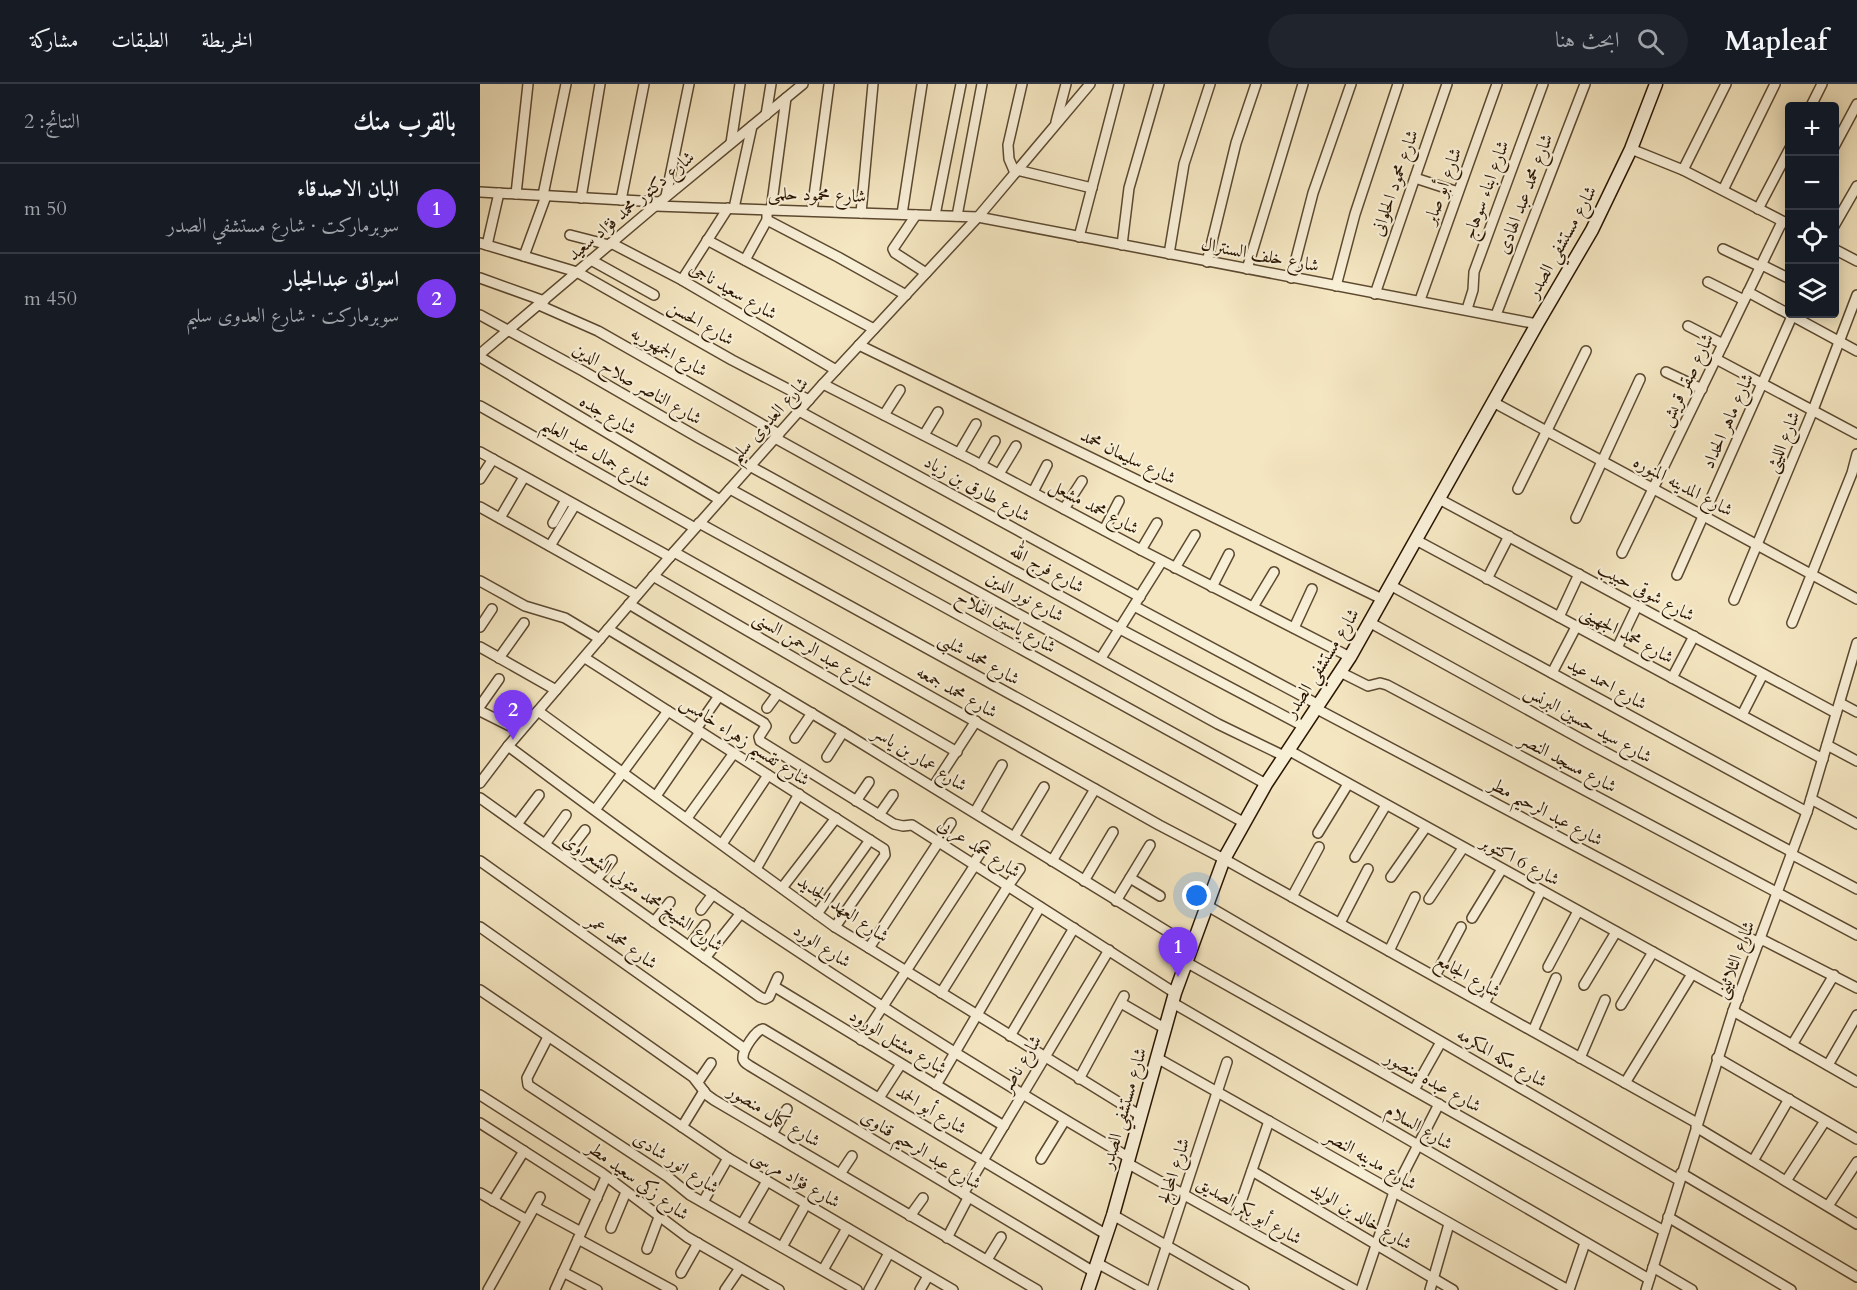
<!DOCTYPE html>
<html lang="ar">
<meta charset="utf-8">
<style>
:root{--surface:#171b24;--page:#20242c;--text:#f1f3f6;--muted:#9ea1a6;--line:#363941;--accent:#7c3aed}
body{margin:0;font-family:Cardo,Amiri,serif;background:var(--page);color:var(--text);direction:rtl}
.controls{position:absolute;right:18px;top:18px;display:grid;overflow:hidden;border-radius:6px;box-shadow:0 3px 15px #0003}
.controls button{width:54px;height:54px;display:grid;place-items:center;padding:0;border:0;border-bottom:2px solid var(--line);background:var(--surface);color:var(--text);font:30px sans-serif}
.you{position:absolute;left:717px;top:812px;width:21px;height:21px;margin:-15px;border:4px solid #fff;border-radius:50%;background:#1a73e8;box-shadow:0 0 0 9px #1a73e833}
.badge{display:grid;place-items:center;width:39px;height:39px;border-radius:50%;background:var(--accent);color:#fff;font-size:20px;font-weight:700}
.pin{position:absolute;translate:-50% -50px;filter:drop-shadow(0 2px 3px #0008)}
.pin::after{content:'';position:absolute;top:32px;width:21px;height:18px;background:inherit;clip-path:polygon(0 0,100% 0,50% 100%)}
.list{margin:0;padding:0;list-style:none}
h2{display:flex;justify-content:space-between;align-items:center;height:78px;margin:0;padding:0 24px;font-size:26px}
h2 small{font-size:20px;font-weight:400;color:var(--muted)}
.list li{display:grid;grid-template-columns:39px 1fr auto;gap:18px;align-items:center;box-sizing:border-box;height:90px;padding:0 24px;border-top:2px solid var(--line)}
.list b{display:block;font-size:22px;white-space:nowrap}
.list p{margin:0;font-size:20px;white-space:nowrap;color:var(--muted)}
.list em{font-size:20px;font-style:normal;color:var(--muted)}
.icon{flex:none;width:33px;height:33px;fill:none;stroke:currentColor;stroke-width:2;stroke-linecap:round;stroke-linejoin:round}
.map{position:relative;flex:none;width:1377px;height:1206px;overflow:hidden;direction:ltr}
header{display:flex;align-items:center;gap:36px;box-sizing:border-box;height:84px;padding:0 30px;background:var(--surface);border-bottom:2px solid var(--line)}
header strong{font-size:28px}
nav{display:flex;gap:33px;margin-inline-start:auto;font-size:21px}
.search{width:420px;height:54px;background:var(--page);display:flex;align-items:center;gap:15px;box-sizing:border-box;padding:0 21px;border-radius:33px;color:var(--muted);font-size:22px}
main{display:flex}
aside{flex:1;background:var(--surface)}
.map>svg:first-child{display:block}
</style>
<header>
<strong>Mapleaf</strong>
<div class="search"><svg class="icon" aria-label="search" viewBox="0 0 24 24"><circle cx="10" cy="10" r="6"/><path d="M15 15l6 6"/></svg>ابحث هنا</div>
<nav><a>الخريطة</a><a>الطبقات</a><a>مشاركة</a></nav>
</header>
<main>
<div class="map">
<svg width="1377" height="1206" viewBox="0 0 1377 1206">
<rect width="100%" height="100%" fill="#f4e6c1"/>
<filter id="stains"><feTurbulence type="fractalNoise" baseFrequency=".00333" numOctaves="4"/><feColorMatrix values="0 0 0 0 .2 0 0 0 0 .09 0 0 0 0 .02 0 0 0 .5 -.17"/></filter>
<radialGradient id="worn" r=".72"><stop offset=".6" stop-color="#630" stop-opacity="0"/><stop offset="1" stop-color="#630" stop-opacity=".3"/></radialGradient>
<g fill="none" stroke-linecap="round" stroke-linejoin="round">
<defs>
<g id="street">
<polyline points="1331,22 1342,0"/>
<polyline points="286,31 291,0"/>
<polyline points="576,38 586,0"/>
<polyline points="251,59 260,0"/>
<polyline points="1354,63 1377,20"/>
<polyline points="1151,65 1203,86 1310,141"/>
<polyline points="537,86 612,104"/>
<polyline points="1203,86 1246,0"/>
<polyline points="535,89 529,75 528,61 542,0"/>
<polyline points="935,94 978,108"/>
<polyline points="1243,106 1295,0"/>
<polyline points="0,108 179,118"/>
<polyline points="36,110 48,0"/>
<polyline points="63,111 86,0"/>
<polyline points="186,112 209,0"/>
<polyline points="101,114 120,0"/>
<polyline points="141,116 164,0"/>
<polyline points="175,122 498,133 1057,240"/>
<polyline points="254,124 272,42"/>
<polyline points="1278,125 1310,64"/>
<polyline points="291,126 306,14"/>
<polyline points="332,127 349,0"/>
<polyline points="381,129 393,0"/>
<polyline points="422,130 442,0"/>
<polyline points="436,131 413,165 415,169 446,189"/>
<polyline points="455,131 481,0"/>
<polyline points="477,132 502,0"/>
<polyline points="287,136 358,173 426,211"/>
<polyline points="1354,142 1377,102"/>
<polyline points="90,151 129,161"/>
<polyline points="599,153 639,0"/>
<polyline points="227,156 394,245"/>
<polyline points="0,159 97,188 252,276 329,316"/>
<polyline points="131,159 202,196 356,286"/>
<polyline points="7,161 19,109"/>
<polyline points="642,161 649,104 679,0"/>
<polyline points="1243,165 1281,183"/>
<polyline points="1354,165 1377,177"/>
<polyline points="689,170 704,80 730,0"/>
<polyline points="44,172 66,112"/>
<polyline points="111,176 174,211"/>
<polyline points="265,176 287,136 287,130"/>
<polyline points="727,178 756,59 776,0"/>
<polyline points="1282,181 1310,195"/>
<polyline points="767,185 823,0"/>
<polyline points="0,194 64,217"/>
<polyline points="811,194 833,109 871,0"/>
<polyline points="202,196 248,124"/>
<polyline points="1228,198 1264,216"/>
<polyline points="856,202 875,130 918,0"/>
<polyline points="1268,208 1377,267"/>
<polyline points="895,210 967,0"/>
<polyline points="940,216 1017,0"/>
<polyline points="59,221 118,247 299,350"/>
<polyline points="987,225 993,206 994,188 1063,0"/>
<polyline points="0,231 103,287 219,354 738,640 804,672"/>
<polyline points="1016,231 1105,0"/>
<polyline points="1208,242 1243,260"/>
<polyline points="379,261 902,515"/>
<polyline points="0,270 175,122 323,0"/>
<polyline points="0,273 240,416"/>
<polyline points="1236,275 1377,350"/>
<polyline points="1186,288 1222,305"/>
<polyline points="343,300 492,376 661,466 870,573"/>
<polyline points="1013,318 1377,515"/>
<polyline points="0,322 215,444"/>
<polyline points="319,327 660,513"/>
<polyline points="404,331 420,306"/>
<polyline points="444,351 458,328"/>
<polyline points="295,354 640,545 825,643"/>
<polyline points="0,368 190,473"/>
<polyline points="479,369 496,340"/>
<polyline points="501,381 515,357"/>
<polyline points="519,390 536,362"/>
<polyline points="0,395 13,375"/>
<polyline points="250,405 786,700"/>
<polyline points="1038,405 1106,267"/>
<polyline points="553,408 567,381"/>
<polyline points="959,415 1356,629"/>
<polyline points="0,423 157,511"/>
<polyline points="584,425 602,397"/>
<polyline points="20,434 44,393"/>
<polyline points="1096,434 1160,295"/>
<polyline points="73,439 86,416"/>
<polyline points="219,439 763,738"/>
<polyline points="624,446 639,417"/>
<polyline points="936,456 1343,675"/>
<polyline points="70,462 95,421"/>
<polyline points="661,466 677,439"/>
<polyline points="194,468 679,741 744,775 1217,1039"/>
<polyline points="1142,469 1302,138"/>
<polyline points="695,484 715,451"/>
<polyline points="1197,491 1313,230"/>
<polyline points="173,492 477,668"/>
<polyline points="1007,495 1029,452"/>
<polyline points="0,497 45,522 85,534 120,555"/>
<polyline points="910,501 1327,728"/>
<polyline points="732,503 749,470"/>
<polyline points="1254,516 1333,326 1377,211"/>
<polyline points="149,520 363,648 711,862"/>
<polyline points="654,522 839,621"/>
<polyline points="773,523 794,488"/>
<polyline points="1079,533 1099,490"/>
<polyline points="889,538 1108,659 1312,768"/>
<polyline points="1312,539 1372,389 1377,370"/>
<polyline points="0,543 12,525"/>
<polyline points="814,544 832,505"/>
<polyline points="128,545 284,639 286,642 279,653 280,657 414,740 423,742 432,741 695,909"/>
<polyline points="0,563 76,606"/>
<polyline points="1137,564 1157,522"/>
<polyline points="19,574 44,539"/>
<polyline points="105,574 404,765 405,771 355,843"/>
<polyline points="621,574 682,477"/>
<polyline points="860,588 888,602 900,599 907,601 1377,851"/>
<polyline points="1072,589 1096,543"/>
<polyline points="1192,594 1214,552"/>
<polyline points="1360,619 1377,628"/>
<polyline points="0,622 19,595"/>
<polyline points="287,624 298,609"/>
<polyline points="837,625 1279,859"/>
<polyline points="0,627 40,647"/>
<polyline points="58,627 355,843 661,1032"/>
<polyline points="1262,631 1283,590"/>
<polyline points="216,645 239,612"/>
<polyline points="315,654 332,629"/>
<polyline points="1347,661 1377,677"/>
<path d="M28 662C90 708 152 755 215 798 356 895 501 987 648 1073"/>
<polyline points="808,666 1258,915"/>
<polyline points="347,673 363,648"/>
<polyline points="0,699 28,662 194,468 343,300 498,133 610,0"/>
<polyline points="453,703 496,637"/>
<polyline points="176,712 220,648"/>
<polyline points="0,714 280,913 285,915 289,913 298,893"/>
<polyline points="1331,715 1377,740"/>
<polyline points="376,717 389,698"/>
<polyline points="115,726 188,627"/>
<polyline points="495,728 522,681"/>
<polyline points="399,731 413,711"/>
<polyline points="207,734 254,669"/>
<polyline points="37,740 59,711"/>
<polyline points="838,749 868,700"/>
<polyline points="534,753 564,703"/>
<polyline points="65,760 86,731"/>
<polyline points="242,760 288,691"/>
<polyline points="1311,770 1377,805"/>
<polyline points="84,773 105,746"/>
<polyline points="875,773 906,721"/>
<polyline points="0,777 265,965"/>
<polyline points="572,777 615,705"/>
<polyline points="493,780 505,762"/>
<polyline points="276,785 319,710"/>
<polyline points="911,793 946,743"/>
<polyline points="650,794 680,812"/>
<polyline points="116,796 132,776"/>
<polyline points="604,797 633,748"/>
<polyline points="302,804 356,734"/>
<polyline points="812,813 839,763"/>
<polyline points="949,815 983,764"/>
<polyline points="636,817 670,761"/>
<polyline points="726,821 1199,1096"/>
<polyline points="221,826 233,810"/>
<polyline points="337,830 390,756"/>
<polyline points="992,834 1022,785"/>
<polyline points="174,838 190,818"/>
<polyline points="860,839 888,785"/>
<polyline points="0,843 213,993 227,1011 234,1016 557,1206"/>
<polyline points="1281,855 1377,904"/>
<polyline points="209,862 225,841"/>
<polyline points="389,864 471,739"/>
<polyline points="909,867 935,813"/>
<polyline points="225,874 261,829"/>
<polyline points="706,878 1184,1147"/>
<polyline points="1068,883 1098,827"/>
<polyline points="955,892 981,843"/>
<polyline points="1104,901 1136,848"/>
<polyline points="295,903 524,1042"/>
<polyline points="0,906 248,1074 473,1206"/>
<polyline points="461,909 528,802 540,785"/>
<polyline points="641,919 686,945"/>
<polyline points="693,919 1169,1195"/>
<polyline points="1004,920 1061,807"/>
<polyline points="1141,921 1173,868"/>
<polyline points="1253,927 1377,998"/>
<polyline points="1053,947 1076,894"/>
<polyline points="530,952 594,844"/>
<polyline points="68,953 47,994 48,1001 188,1093 210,1111 377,1206"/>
<polyline points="381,956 495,781"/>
<polyline points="1312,961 1354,891"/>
<polyline points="677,974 1088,1206"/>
<polyline points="1100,974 1125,916"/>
<polyline points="1237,974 1377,1055"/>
<polyline points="1348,981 1377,931"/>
<polyline points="599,995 644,912"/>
<polyline points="218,998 231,979"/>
<polyline points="1145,999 1212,890"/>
<polyline points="456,1001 560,823"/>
<polyline points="934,1006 961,958"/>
<polyline points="0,1011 122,1089 207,1153 299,1206"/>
<polyline points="399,1014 421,980"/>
<polyline points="0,1039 117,1114"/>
<polyline points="202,1043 224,1007"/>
<polyline points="1216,1043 1377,1140"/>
<polyline points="292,1050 307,1025"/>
<polyline points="561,1075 585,1036"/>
<polyline points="1273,1077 1309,1015"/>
<polyline points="647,1079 875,1206"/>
<polyline points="772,1087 973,1206"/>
<polyline points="1201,1089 1377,1193"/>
<polyline points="360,1090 372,1072"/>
<polyline points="1306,1097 1345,1037"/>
<polyline points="0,1109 47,1136"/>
<polyline points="483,1110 629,866"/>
<polyline points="13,1117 44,1067"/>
<polyline points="223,1118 248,1074"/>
<polyline points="1348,1122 1377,1078"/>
<polyline points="55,1123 101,1148"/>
<polyline points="633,1131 764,1206"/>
<polyline points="430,1132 443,1114"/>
<polyline points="1188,1133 1311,1206"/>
<polyline points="754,1138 789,1037"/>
<polyline points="262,1140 287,1097"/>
<polyline points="131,1144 146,1108"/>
<polyline points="467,1154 488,1114"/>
<polyline points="98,1155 192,1206"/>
<polyline points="302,1163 326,1120"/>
<polyline points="167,1165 179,1133"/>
<polyline points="507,1176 521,1153"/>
<polyline points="617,1179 666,1206"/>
<polyline points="1173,1183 1212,1206"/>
<polyline points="343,1186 367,1144"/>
<polyline points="83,1188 117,1206"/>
<path d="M614 1188 270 982C267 980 264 979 263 975 262 966 276 946 283 945L627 1151"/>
<polyline points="201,1189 218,1159"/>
<polyline points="8,1206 60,1113"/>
<polyline points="75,1206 126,1093"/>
<polyline points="245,1206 260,1184"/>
<polyline points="389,1206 409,1169"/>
<polyline points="440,1206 448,1192"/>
<polyline points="672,1206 747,978"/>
<polyline points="881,1206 914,1108 959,1020"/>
<polyline points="950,1206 969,1140"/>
<polyline points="1089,1206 1105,1159"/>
<polyline points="1166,1206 1253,927 1327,728 1377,559"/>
</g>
<polyline id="secondary" points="608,1206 633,1131 695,909 744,775 786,700 870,573 1057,240 1112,146 1151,65 1176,0"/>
</defs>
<use href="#street" stroke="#5c4930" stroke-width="12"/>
<use href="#secondary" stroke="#2a1500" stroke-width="15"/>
<use href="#street" stroke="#f8efd7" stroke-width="9"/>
<use href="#secondary" stroke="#f8efd7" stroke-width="12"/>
</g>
<g text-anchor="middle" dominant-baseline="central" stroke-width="4.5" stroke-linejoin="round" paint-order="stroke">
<g font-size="18" fill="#2a1500" stroke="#f8efd7">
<text transform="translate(915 99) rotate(-71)">شارع محمود الحلوانى</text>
<text transform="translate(963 102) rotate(-70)">شارع أبو صابر</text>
<text transform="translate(1006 106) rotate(-70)">شارع ابناء سوهاج</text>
<text transform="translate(1045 110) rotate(-69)">شارع محمد عبد الهادى</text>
<text transform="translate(337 111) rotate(2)">شارع محمود حلمى</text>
<text transform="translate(151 122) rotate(-40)">شارع دكتور محمد فؤاد سعيد</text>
<text transform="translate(1082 158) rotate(-61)">شارع مستشفي الصدر</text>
<text transform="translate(780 171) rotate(11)">شارع خلف السنترال</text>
<text transform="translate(253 207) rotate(30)">شارع سعيد ناجى</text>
<text transform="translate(221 239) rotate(30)">شارع الحسن</text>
<text transform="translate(189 268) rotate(29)">شارع الجمهوريه</text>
<text transform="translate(1207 296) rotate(-64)">شارع صقر قريش</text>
<text transform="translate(157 300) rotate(30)">شارع الناصر صلاح الدين</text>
<text transform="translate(128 331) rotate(30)">شارع جده</text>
<text transform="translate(289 336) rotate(-48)">شارع العدوى سليم</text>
<text transform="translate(1248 337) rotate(-66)">شارع ماهر الحداد</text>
<text transform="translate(1303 358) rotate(-68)">شارع الليثى</text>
<text transform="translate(116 369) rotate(30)">شارع جمال عبد العليم</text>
<text transform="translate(648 373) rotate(26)">شارع سليمان محمد</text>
<text transform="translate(1203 402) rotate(28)">شارع المدينه المنوره</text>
<text transform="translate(497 405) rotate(29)">شارع طارق بن زياد</text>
<text transform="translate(614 423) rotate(28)">شارع محمد مشعل</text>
<text transform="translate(567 485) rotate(29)">شارع فرج الله</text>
<text transform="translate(1166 508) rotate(28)">شارع شوقى حبيب</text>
<text transform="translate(545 513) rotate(29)">شارع نور الدين</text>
<text transform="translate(526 538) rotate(29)">شارع ياسين الفلاح</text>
<text transform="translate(1147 551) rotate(28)">شارع محمد الجهينى</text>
<text transform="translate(333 566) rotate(30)">شارع عبد الرحمن السنى</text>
<text transform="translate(499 575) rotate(29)">شارع محمد شلبى</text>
<text transform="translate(842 579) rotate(-58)">شارع مستشفي الصدر</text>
<text transform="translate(1127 600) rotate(29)">شارع احمد عيد</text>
<text transform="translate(477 608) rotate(29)">شارع محمد جمعه</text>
<text transform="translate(1108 640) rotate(29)">شارع سيد حسين البرنس</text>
<text transform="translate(265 657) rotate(33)">شارع تقسيم زهراء خامس</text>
<text transform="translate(440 675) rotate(32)">شارع عمار بن ياسر</text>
<text transform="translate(1088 679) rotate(28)">شارع مسجد النصر</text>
<text transform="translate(1066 728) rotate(28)">شارع عبد الرحيم مطر</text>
<text transform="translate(499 764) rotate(33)">شارع محمد عربى</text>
<text transform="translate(1040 777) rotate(28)">شارع 6 اكتوبر</text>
<text transform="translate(163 809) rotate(35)">شارع الشيخ محمد متولي الشعراوى</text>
<text transform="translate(363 825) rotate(34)">شارع العهد الجديد</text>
<text transform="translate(142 858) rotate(35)">شارع محمد عمر</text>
<text transform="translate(342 862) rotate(33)">شارع الورد</text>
<text transform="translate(1255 876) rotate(-69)">شارع الثلاثينى</text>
<text transform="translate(988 892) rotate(29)">شارع الجامع</text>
<text transform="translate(418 958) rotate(31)">شارع مشتل الورود</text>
<text transform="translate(1022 974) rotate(30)">شارع مكه المكرمه</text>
<text transform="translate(541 980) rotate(-59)">شارع ناصر</text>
<text transform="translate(953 998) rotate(29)">شارع عبده منصور</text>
<text transform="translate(644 1024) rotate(-74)">شارع مستشفي الصدر</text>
<text transform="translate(451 1026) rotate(31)">شارع أبو الحمد</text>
<text transform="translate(294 1032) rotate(31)">شارع كمال منصور</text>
<text transform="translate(939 1043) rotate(30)">شارع السلام</text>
<text transform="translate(441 1066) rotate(31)">شارع عبد الرحيم قناوى</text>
<text transform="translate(891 1076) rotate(30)">شارع مدينه النصر</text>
<text transform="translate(196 1079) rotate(33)">شارع انور شادى</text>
<text transform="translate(694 1087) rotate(-72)">شارع المحالج</text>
<text transform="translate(316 1095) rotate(30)">شارع فؤاد مرسى</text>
<text transform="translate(158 1097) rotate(36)">شارع زكي سعيد مطر</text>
<text transform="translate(769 1127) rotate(30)">شارع أبو بكر الصديق</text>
<text transform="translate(881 1132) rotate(31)">شارع خالد بن الوليد</text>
</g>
</g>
<rect width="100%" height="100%" filter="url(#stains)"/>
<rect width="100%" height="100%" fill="url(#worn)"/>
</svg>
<div class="controls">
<button>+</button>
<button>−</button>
<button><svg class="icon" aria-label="locate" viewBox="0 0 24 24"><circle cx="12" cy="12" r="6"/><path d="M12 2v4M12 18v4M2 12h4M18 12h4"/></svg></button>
<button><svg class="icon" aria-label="layers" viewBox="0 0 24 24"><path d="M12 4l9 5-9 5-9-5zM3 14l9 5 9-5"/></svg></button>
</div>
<div class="you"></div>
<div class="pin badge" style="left:698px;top:893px">1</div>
<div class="pin badge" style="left:33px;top:656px">2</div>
</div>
<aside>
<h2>بالقرب منك<small>النتائج: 2</small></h2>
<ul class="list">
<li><span class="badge">1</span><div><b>البان الاصدقاء</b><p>سوبرماركت · شارع مستشفي الصدر</p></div><em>50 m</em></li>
<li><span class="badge">2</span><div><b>اسواق عبدالجبار</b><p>سوبرماركت · شارع العدوى سليم</p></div><em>450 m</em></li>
</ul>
</aside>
</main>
